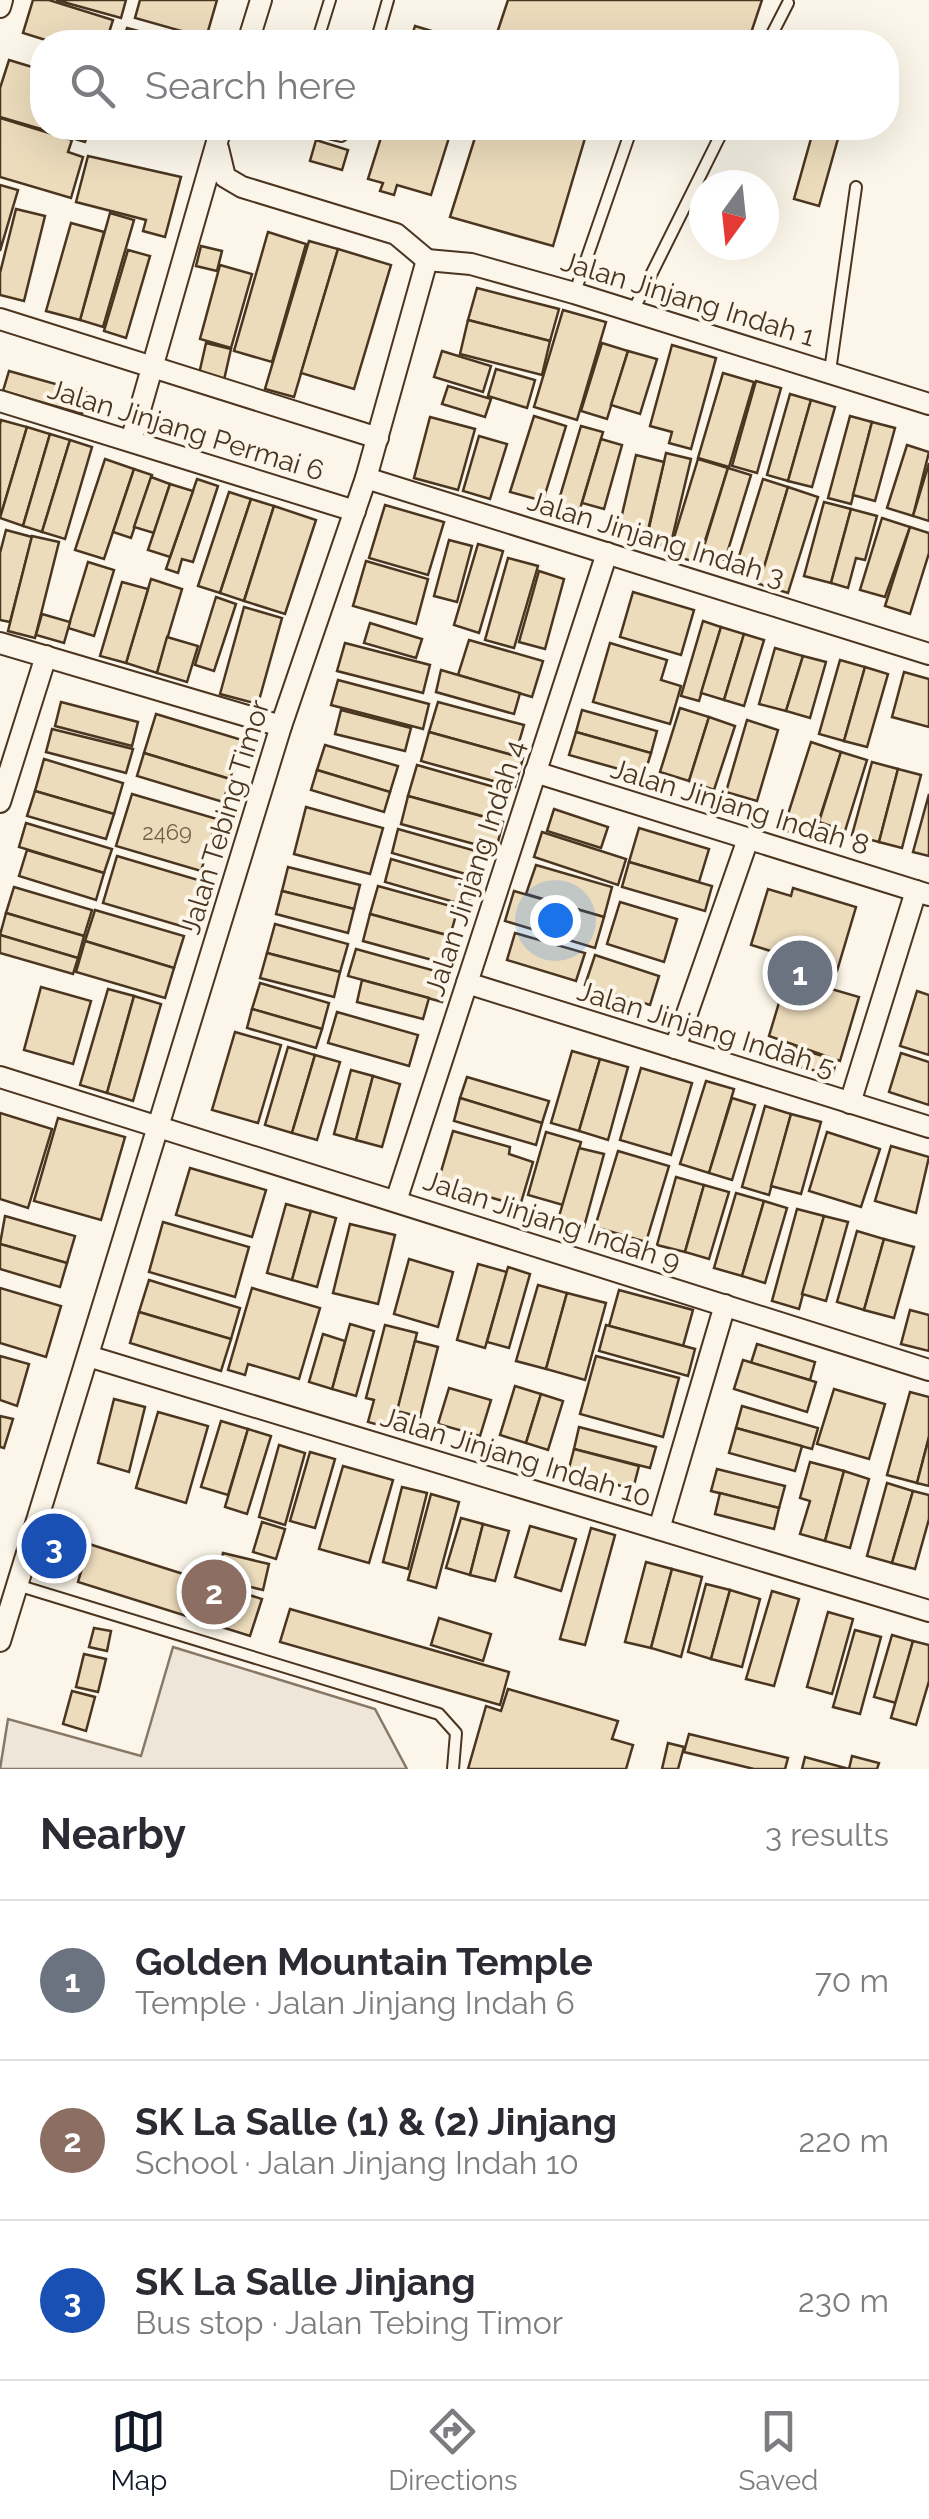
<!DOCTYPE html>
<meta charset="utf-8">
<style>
:root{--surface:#fff;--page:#f2f2f3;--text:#2b2b33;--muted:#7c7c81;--line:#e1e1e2;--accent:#111827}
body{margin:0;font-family:Raleway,sans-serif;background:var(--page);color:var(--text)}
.compass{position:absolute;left:689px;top:170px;width:90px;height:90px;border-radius:50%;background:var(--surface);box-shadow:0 10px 40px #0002;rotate:195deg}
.you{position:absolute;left:555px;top:920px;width:35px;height:35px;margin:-25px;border:8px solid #fff;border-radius:50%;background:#1a73e8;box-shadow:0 0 0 15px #1a73e833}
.badge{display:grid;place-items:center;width:65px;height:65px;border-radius:50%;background:var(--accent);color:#fff;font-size:32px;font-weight:700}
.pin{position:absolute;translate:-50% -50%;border:5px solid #fff;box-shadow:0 2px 10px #0006}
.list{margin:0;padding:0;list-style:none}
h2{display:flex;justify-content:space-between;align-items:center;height:130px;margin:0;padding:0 40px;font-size:42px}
h2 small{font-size:32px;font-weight:400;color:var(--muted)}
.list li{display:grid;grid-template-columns:65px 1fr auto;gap:30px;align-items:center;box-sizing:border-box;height:160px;padding:0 40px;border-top:2px solid var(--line)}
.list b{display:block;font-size:38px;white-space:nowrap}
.list p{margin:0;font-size:32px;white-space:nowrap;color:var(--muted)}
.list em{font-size:32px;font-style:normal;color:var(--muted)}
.icon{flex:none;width:55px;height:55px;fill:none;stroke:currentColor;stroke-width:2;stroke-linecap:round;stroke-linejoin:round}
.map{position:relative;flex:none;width:929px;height:1769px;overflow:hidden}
.search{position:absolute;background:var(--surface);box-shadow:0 10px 40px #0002;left:30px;right:30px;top:30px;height:110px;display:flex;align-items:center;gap:25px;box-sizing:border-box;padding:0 35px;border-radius:40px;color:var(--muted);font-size:38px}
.sheet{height:610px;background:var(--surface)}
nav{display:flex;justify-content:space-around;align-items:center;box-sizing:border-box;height:140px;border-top:2px solid var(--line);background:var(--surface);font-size:28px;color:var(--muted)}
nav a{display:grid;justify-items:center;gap:5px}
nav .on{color:var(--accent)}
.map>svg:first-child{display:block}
</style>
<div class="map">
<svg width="929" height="1769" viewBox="0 0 929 1769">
<rect width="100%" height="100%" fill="#fbf6e9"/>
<polygon fill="#ede6d9" stroke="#887966" stroke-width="2.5" points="173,1647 375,1709 407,1769 0,1769 8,1719 141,1756"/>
<g fill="#ecdcbc" stroke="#4a3520" stroke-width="2.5">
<polygon points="33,0 49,0 113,20 106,42 52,42 23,33"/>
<polygon points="56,0 126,0 121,18"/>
<polygon points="140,0 217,0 206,38 135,18"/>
<polygon points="508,0 762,0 748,42 494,42"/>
<polygon points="415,26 468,42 410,42"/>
<polygon points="127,28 179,42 123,42"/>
<polygon points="9,60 42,70 42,128 90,128 85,142 0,117 0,88"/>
<polygon points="0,118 72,140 68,152 83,157 71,198 0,177"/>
<polygon points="384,128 452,128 431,195 397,185 394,195 380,191 383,183 368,179"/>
<polygon points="478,128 588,128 553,246 450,217"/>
<polygon points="814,128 841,128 819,206 794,199"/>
<polygon points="316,140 348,150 342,170 310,161"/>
<polygon points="88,156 181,177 165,237 143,231 146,220 76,202"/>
<polygon points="0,185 18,190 0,251"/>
<polygon points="16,209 45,216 24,301 0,295 0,273"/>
<polygon points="110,213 134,220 103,327 80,320"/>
<polygon points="71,223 104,232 80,320 46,311"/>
<polygon points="268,232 306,244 272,362 234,351"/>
<polygon points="309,241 338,249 294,397 265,389"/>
<polygon points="201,246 222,251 217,271 196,266"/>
<polygon points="338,249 391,265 354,389 301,373"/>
<polygon points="128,250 150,256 126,338 104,331"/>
<polygon points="220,265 252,274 231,348 200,339"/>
<polygon points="477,288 559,309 550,341 468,320"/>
<polygon points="563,310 606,322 577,420 534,407"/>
<polygon points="468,320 550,341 542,375 460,354"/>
<polygon points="206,343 231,349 224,380 199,374"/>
<polygon points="602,343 628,351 607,419 581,411"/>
<polygon points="672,345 716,358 691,449 669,443 672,432 650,426"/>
<polygon points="442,351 491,366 483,392 434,377"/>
<polygon points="628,351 657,359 640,414 611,405"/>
<polygon points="496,369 535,380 527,408 488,396"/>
<polygon points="9,371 88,393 82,414 3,391"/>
<polygon points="723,373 754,382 729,467 698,458"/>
<polygon points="756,381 781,388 757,473 732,466"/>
<polygon points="448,386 491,399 485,417 442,404"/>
<polygon points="790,394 811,400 788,481 767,475"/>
<polygon points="811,400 835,407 812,487 788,481"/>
<polygon points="534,416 566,426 543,501 510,492"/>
<polygon points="850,416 872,422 851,504 828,498"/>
<polygon points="430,417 475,429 458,490 414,478"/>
<polygon points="1,420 27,427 0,518 0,425"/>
<polygon points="872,422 895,428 875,501 853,495"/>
<polygon points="581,426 603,432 580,509 558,503"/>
<polygon points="27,427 50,434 23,526 0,518"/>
<polygon points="50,434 70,440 42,532 23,526"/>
<polygon points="479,436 507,444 490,499 463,491"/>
<polygon points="601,439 622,445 604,509 582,503"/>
<polygon points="70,440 92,447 65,539 42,532"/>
<polygon points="907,445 929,452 913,516 887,508"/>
<polygon points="666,453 691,459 670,547 646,541"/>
<polygon points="636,455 664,462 648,530 620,523"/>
<polygon points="105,459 134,469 104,559 75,550"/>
<polygon points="698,459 728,468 698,563 669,554"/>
<polygon points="929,463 929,521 913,516"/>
<polygon points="728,468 751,475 725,560 702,553"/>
<polygon points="134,469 152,475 131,538 113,532"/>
<polygon points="151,477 170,484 154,533 134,527"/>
<polygon points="197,479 218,486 193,562 182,559 178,573 166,569"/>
<polygon points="763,479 788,487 763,571 737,563"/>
<polygon points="170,484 193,491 170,557 148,550"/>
<polygon points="788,487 818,497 788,593 759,584"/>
<polygon points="229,492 251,499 220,593 198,586"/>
<polygon points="251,499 274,506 244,601 220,593"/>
<polygon points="824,502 851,509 831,583 804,576"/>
<polygon points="385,505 444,522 428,575 369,558"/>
<polygon points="274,506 316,520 285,614 244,601"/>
<polygon points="851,509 877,516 865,560 856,558 848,588 831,583"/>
<polygon points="882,518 910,527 885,597 860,590"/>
<polygon points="910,527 929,533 929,553 910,614 885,606"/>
<polygon points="6,530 32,537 10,622 0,620 0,553"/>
<polygon points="32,536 59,542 35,638 8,631"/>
<polygon points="449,540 472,546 457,602 434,596"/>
<polygon points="478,544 503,551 479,633 454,625"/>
<polygon points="508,558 538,566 514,648 485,640"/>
<polygon points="366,561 428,579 416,624 353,606"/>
<polygon points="88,562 114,570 94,636 68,628"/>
<polygon points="539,571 564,579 545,649 519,642"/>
<polygon points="151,579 182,589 157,673 126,663"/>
<polygon points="122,582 148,589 126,663 100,656"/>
<polygon points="633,592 694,610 681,655 620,637"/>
<polygon points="216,597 236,604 214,671 195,665"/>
<polygon points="244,607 282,618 258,704 220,694"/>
<polygon points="42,614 70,622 64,643 36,635"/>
<polygon points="703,621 721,627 699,701 681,696"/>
<polygon points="370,623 422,639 416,658 364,643"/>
<polygon points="721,627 744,634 724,700 701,693"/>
<polygon points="744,634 764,640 744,706 724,700"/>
<polygon points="167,637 198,646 187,682 157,673"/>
<polygon points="469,640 543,661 532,697 458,675"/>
<polygon points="345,643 430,665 423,693 337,671"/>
<polygon points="610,643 667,660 661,680 681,686 670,724 593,702"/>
<polygon points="775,648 803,656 786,711 759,704"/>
<polygon points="803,656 826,662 810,718 786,711"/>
<polygon points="840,660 865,667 844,741 819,734"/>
<polygon points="865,667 888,674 867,747 844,741"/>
<polygon points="441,670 520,693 514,714 436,692"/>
<polygon points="904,672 929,679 929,727 892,717"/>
<polygon points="338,680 429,704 423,729 331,705"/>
<polygon points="61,702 138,722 132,746 55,726"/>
<polygon points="438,702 524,725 515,756 429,732"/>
<polygon points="680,708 709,717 689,781 660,772"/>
<polygon points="341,710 411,728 405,751 335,734"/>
<polygon points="582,710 657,731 651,753 576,732"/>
<polygon points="156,714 242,740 230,779 144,753"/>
<polygon points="709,717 735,726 714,790 689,781"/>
<polygon points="747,720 778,730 757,801 726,792"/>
<polygon points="52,729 133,749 126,773 46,752"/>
<polygon points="429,732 523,758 515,787 421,761"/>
<polygon points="576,732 651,753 644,776 569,755"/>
<polygon points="811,742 841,752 813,839 783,830"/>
<polygon points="325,745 398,766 390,792 317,770"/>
<polygon points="841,752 867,760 845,831 819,822"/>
<polygon points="144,753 230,779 223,802 137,776"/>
<polygon points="44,759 123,783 114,814 35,791"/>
<polygon points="872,762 898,769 879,842 852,835"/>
<polygon points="417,765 498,788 489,818 408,796"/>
<polygon points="898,769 921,775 902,848 879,842"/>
<polygon points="317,770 390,792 384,812 311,790"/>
<polygon points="35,791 114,814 106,839 27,816"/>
<polygon points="132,794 217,819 201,871 116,846"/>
<polygon points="929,794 929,856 913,852"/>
<polygon points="408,796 503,822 496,850 401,824"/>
<polygon points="306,807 383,828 370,874 294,854"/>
<polygon points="554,809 608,827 601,848 547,831"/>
<polygon points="26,823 112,849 104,873 19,847"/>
<polygon points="639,828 709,849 699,882 629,862"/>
<polygon points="398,829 476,851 469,875 392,853"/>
<polygon points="542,832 626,859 618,885 534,857"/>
<polygon points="27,850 104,873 96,900 19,876"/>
<polygon points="117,856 205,882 191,929 103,903"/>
<polygon points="391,859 474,883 468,906 385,882"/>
<polygon points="629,862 712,886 705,911 622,887"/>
<polygon points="536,865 612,887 604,917 526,894"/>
<polygon points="288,867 360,885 354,909 282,891"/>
<polygon points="378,886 458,908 450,936 370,914"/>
<polygon points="14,887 92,910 84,936 6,913"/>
<polygon points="793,888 856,907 837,971 751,945 768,889 791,896"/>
<polygon points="282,891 354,909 348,933 276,914"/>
<polygon points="514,891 604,917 595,948 505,921"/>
<polygon points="620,902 677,919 664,962 607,944"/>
<polygon points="95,910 184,936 174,968 85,941"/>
<polygon points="6,913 84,936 78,958 0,935"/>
<polygon points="370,914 450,936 443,963 363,941"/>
<polygon points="275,924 348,944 340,972 267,953"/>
<polygon points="515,933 585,953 576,981 507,960"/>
<polygon points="0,935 78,958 73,974 0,953"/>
<polygon points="85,941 174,968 165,998 76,972"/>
<polygon points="356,949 450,975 442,1002 348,976"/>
<polygon points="267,953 340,972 334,997 260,978"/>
<polygon points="595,955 659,976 650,1005 585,985"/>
<polygon points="787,976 859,997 840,1061 769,1036"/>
<polygon points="362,980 429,998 423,1019 357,1002"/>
<polygon points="260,983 329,1003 322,1029 252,1009"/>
<polygon points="41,987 91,1001 73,1064 24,1050"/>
<polygon points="108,989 134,996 107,1093 80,1085"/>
<polygon points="917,991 929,995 929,1055 900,1046"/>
<polygon points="134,996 161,1004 133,1101 107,1093"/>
<polygon points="252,1009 322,1029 316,1048 247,1028"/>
<polygon points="337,1012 418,1035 409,1066 328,1043"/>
<polygon points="235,1032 281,1045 258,1123 212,1110"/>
<polygon points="288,1047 315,1055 292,1133 265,1125"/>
<polygon points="793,1047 836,1060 833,1075 788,1064"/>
<polygon points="572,1051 600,1059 579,1131 551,1123"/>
<polygon points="901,1053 929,1062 929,1105 889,1092"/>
<polygon points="315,1055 340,1062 317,1140 292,1133"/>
<polygon points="600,1059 628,1067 608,1140 579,1131"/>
<polygon points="641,1068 692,1083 671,1155 620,1140"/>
<polygon points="351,1070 373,1076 356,1140 334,1134"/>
<polygon points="373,1076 400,1084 382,1147 356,1140"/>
<polygon points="467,1077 549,1101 542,1123 460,1098"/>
<polygon points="706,1081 734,1089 709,1173 680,1164"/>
<polygon points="460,1098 542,1123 536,1145 454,1121"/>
<polygon points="732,1098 755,1105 732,1180 709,1173"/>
<polygon points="765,1106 791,1114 769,1195 742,1187"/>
<polygon points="0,1113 52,1129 28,1208 0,1199"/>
<polygon points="791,1114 821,1122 801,1194 771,1186"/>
<polygon points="58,1118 125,1137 101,1220 34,1201"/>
<polygon points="453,1131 510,1147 509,1154 533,1162 520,1206 438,1182"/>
<polygon points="546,1132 581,1142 563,1205 528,1195"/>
<polygon points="827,1132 880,1149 861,1207 809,1191"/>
<polygon points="891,1146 929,1157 916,1213 875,1201"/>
<polygon points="579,1148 604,1154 584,1227 558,1220"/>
<polygon points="618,1151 669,1166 646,1242 595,1227"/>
<polygon points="190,1168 266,1190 252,1237 176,1215"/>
<polygon points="676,1177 704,1185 685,1252 657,1245"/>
<polygon points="704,1185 729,1192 709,1259 685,1252"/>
<polygon points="736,1193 764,1201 742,1276 714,1268"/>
<polygon points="764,1201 787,1208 765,1283 742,1276"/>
<polygon points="286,1204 311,1211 292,1280 267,1273"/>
<polygon points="797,1209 824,1216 799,1309 772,1301"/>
<polygon points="311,1211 336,1218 317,1287 292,1280"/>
<polygon points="5,1216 75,1236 67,1263 0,1244"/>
<polygon points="824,1216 848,1222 826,1301 802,1294"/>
<polygon points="163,1222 249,1247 235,1297 149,1272"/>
<polygon points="350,1224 395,1235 378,1304 333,1293"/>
<polygon points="857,1231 884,1239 864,1310 837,1302"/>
<polygon points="884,1239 914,1247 894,1318 864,1310"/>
<polygon points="0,1244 67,1263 60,1287 0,1269"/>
<polygon points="409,1259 453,1272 438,1327 394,1314"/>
<polygon points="478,1264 507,1272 485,1348 457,1340"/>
<polygon points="508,1267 530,1274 509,1348 487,1342"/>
<polygon points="149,1280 240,1308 231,1339 139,1312"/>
<polygon points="538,1285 567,1293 546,1369 516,1361"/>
<polygon points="0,1288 61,1306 46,1357 0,1343"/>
<polygon points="252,1288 320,1308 299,1379 248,1364 245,1375 228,1370"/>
<polygon points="619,1290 693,1310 683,1346 609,1326"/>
<polygon points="567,1293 606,1303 585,1380 546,1369"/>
<polygon points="910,1310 929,1315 929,1351 901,1344"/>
<polygon points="139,1312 231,1339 221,1371 130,1343"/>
<polygon points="350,1324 374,1331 356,1396 332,1389"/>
<polygon points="385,1325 417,1333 393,1429 368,1422 374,1400 366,1398"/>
<polygon points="606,1325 695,1349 688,1376 599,1351"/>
<polygon points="323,1334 345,1341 332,1389 309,1382"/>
<polygon points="415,1341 438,1347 420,1417 397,1411"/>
<polygon points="757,1344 815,1362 810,1380 751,1363"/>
<polygon points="0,1356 29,1364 17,1406 0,1400"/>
<polygon points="596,1356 679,1378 663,1437 580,1414"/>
<polygon points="743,1360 816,1382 807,1412 734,1389"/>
<polygon points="515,1386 541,1394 526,1443 500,1435"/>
<polygon points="449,1388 491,1400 480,1436 438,1424"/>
<polygon points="834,1389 885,1404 869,1459 817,1444"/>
<polygon points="910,1392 929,1397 929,1437 917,1483 887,1475"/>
<polygon points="541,1394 563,1401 548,1450 526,1443"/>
<polygon points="114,1399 145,1407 129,1472 98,1463"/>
<polygon points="742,1406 818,1428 812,1449 736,1428"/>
<polygon points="158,1412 208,1426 186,1503 136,1488"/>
<polygon points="0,1416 13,1419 4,1448 0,1447"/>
<polygon points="221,1421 248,1429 228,1495 201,1487"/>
<polygon points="579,1427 656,1447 650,1468 574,1449"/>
<polygon points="736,1428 802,1446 795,1471 729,1453"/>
<polygon points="248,1429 271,1436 247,1514 225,1507"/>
<polygon points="929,1437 929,1486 917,1483"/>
<polygon points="279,1445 305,1453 285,1525 259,1517"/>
<polygon points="574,1449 639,1466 633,1489 568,1472"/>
<polygon points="310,1452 335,1459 315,1528 290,1521"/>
<polygon points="810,1462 844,1471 825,1541 800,1534 810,1501 800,1498"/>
<polygon points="343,1466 393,1480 369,1563 319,1549"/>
<polygon points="717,1469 785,1486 779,1508 711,1491"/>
<polygon points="844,1471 869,1479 850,1548 825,1541"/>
<polygon points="887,1483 913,1491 892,1563 867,1556"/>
<polygon points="402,1487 427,1493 408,1569 383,1562"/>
<polygon points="913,1491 929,1495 929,1519 915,1569 892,1563"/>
<polygon points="720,1493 779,1508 774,1529 715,1514"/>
<polygon points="431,1494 459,1502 436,1588 408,1580"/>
<polygon points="461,1518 483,1524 470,1575 446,1568"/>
<polygon points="262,1522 285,1529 276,1559 253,1552"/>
<polygon points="483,1524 509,1531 495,1581 470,1575"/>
<polygon points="530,1526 576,1539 561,1591 515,1577"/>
<polygon points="591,1528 615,1535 585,1645 560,1639"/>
<polygon points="89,1544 262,1599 250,1636 78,1582"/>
<polygon points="223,1553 269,1564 263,1590 217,1579"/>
<polygon points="646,1562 672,1569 651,1648 625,1642"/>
<polygon points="672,1569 702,1577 681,1657 651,1648"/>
<polygon points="706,1584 730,1590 711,1659 688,1652"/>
<polygon points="730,1590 760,1599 742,1667 711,1659"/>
<polygon points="772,1591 799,1599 774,1686 746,1679"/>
<polygon points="290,1609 509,1672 500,1705 280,1642"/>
<polygon points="828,1612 853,1619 832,1694 807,1687"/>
<polygon points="439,1618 491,1634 483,1661 431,1645"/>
<polygon points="94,1628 111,1631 107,1651 89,1647"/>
<polygon points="855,1630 881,1637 860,1714 833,1707"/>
<polygon points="892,1635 913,1641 896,1703 874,1697"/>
<polygon points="913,1641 929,1645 929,1681 916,1725 891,1718"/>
<polygon points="84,1654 106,1659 98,1692 76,1687"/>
<polygon points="508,1689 618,1721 612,1739 633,1745 626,1769 468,1769 486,1706 501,1711"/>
<polygon points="72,1691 95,1697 86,1731 63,1724"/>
<polygon points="689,1734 788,1758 785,1769 754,1769 684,1752"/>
<polygon points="668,1743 684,1747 678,1769 662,1769"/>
<polygon points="852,1756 879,1763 877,1769 802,1769 805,1757 849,1769"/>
</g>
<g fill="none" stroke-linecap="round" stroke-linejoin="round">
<defs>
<g id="lane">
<polyline points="317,42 330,0"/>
<polyline points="376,42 388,0"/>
<polyline points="768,42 788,3"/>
<polyline points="306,128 341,136 352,128"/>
<polyline points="575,292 630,133"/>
<polyline points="632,313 724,128"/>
<polyline points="830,371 856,187"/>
<polyline points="17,1585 439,1714 456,1733 453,1769"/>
</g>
<g id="street">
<polyline points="0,7 2,0"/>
<polyline points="248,42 261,0"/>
<polyline points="218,148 225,177 242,187 396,234 427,260"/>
<polyline points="427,260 471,264 574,293 929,404"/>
<polyline points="0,319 378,438"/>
<polyline points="0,401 355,511"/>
<polyline points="131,441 221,128"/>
<polyline points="366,478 929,654"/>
<polyline points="0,643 281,726"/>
<polyline points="535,772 929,895"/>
<polyline points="0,802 46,656"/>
<polyline points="467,983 929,1127"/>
<polyline points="675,1048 748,839"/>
<polyline points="0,1077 929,1370"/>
<polyline points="850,1103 916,891"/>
<polyline points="396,1201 607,553"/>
<polyline points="88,1356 929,1611"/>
<polyline points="659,1529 725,1305"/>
<polyline points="0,1641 281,726 366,478 427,260"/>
</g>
</defs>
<use href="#lane" stroke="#4a3520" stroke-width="14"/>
<use href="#street" stroke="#4a3520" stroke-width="24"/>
<use href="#lane" stroke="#fbf6e9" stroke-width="10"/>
<use href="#street" stroke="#fbf6e9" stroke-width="20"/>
</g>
<g text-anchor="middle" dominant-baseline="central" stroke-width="8" stroke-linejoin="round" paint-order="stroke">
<g font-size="22" fill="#725f47">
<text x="167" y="832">2469</text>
</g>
<g font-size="28" fill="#4a3520" stroke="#fbf6e9">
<text transform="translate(688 299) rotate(17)">Jalan Jinjang Indah 1</text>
<text transform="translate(186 430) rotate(17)">Jalan Jinjang Permai 6</text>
<text transform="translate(656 539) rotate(17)">Jalan Jinjang Indah 3</text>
<text transform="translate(740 807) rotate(17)">Jalan Jinjang Indah 8</text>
<text transform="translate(225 817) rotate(-73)">Jalan Tebing Timor</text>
<text transform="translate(475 868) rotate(-72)">Jalan Jinjang Indah 4</text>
<text transform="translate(706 1029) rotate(17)">Jalan Jinjang Indah 5</text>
<text transform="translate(552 1221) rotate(18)">Jalan Jinjang Indah 9</text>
<text transform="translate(516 1457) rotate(17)">Jalan Jinjang Indah 10</text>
</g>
</g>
</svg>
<svg class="compass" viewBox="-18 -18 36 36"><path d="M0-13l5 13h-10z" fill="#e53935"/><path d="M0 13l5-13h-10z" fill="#7c7c81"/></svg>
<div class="you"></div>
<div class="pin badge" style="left:800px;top:973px;background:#6b7280">1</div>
<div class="pin badge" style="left:214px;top:1592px;background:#8d6e63">2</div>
<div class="pin badge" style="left:54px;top:1546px;background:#1a4fb4">3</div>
<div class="search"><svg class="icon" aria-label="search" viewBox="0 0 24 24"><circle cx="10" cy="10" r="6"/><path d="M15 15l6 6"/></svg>Search here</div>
</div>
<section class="sheet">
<h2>Nearby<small>3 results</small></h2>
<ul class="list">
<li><span class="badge" style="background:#6b7280">1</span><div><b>Golden Mountain Temple</b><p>Temple · Jalan Jinjang Indah 6</p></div><em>70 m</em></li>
<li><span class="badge" style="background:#8d6e63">2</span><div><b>SK La Salle (1) &amp; (2) Jinjang</b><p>School · Jalan Jinjang Indah 10</p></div><em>220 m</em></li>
<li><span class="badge" style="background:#1a4fb4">3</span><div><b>SK La Salle Jinjang</b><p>Bus stop · Jalan Tebing Timor</p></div><em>230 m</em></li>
</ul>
</section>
<nav>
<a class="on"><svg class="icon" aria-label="map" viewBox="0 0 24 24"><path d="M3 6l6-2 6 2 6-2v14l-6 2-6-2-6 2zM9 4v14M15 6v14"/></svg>Map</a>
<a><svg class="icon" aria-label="directions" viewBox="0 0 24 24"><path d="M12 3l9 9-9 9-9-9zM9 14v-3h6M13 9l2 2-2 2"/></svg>Directions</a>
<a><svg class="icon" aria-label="saved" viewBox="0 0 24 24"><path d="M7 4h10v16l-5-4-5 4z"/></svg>Saved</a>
</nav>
